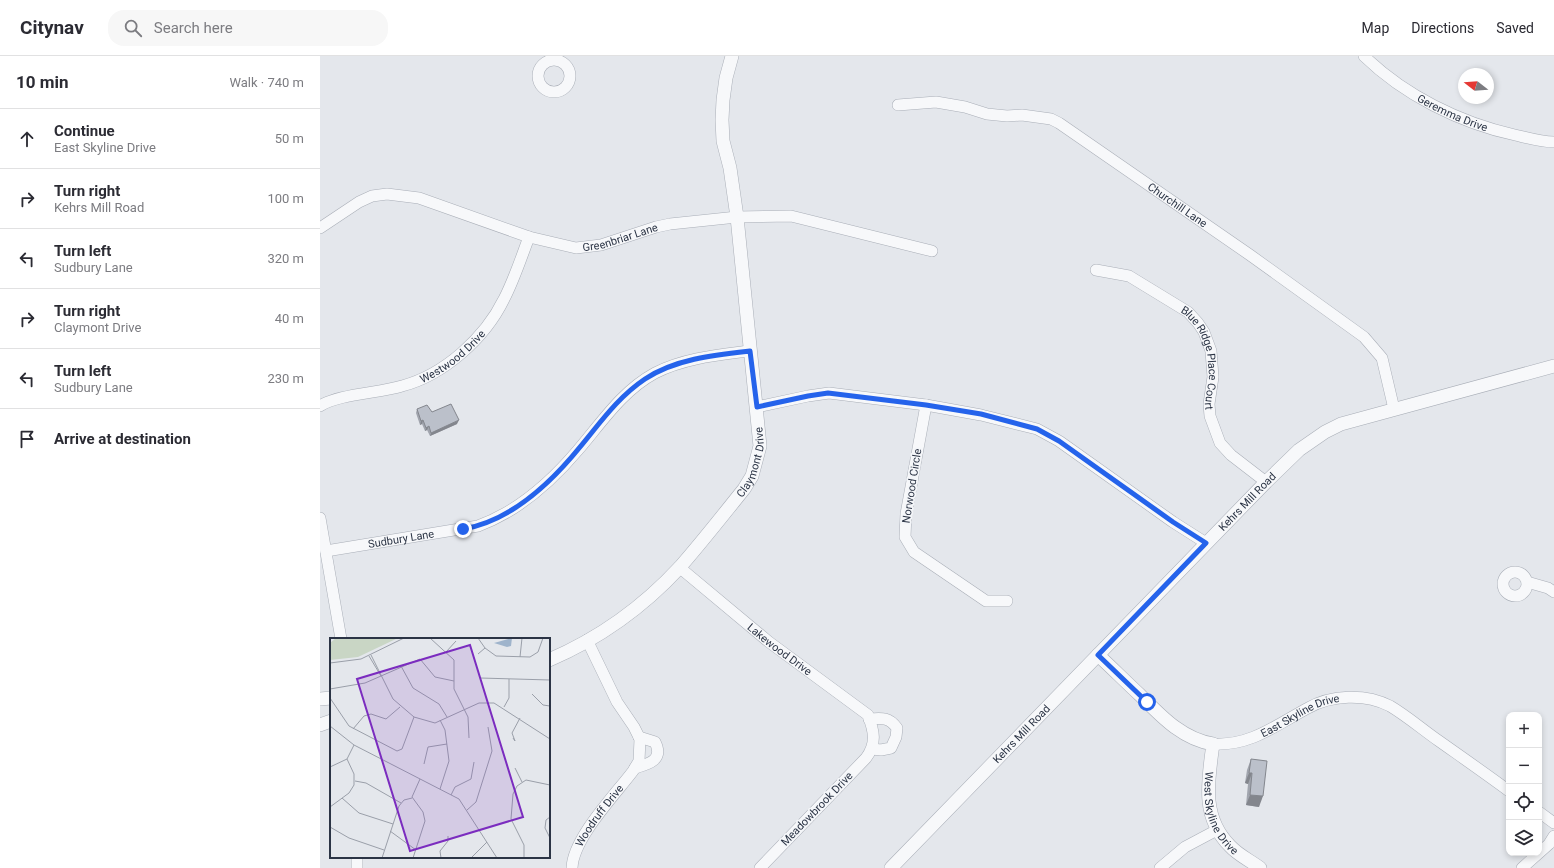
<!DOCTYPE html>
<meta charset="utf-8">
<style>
:root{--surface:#fff;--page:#f7f7f7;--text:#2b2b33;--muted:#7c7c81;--line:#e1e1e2}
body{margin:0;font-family:Roboto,sans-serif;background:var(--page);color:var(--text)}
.controls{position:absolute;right:12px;bottom:12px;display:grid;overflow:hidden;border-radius:8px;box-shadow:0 2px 6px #0003}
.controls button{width:36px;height:36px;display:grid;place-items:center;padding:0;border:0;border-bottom:1px solid var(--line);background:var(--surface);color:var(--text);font:20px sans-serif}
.compass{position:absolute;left:1138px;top:12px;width:36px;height:36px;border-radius:50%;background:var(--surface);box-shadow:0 2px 6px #0003;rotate:287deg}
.stop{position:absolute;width:12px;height:12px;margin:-9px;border:3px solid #2563eb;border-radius:50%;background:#fff}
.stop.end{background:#2563eb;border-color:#fff;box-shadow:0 1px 4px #0008}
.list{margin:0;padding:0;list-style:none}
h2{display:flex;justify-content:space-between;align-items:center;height:52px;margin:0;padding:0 16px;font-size:17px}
h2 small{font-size:13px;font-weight:400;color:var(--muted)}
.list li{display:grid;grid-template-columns:26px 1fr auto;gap:12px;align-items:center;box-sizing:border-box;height:60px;padding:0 16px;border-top:1px solid var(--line)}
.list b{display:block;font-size:15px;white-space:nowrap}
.list p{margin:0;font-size:13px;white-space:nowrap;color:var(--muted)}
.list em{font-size:13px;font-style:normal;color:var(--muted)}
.icon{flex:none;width:22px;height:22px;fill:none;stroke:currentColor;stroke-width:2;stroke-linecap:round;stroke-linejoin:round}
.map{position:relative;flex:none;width:1234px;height:812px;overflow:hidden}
header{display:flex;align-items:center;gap:24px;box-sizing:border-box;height:56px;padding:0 20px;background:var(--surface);border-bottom:1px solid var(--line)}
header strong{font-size:19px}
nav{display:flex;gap:22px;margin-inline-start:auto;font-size:14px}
.search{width:280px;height:36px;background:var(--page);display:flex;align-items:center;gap:10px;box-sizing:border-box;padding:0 14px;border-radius:16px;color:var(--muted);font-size:15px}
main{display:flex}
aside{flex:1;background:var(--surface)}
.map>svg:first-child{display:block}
</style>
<header>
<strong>Citynav</strong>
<div class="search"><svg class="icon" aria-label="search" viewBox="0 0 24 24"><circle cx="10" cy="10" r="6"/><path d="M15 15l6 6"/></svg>Search here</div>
<nav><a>Map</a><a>Directions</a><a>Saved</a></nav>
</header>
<main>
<aside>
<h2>10 min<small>Walk · 740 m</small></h2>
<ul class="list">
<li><svg class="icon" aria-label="ahead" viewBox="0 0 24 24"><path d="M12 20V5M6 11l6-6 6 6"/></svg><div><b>Continue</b><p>East Skyline Drive</p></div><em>50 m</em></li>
<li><svg class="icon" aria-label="right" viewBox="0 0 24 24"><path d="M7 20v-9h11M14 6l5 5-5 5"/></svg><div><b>Turn right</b><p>Kehrs Mill Road</p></div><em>100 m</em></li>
<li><svg class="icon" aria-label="left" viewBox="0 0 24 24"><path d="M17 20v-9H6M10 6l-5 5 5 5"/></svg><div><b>Turn left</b><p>Sudbury Lane</p></div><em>320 m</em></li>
<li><svg class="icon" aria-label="right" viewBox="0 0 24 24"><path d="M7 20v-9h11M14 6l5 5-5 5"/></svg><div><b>Turn right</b><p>Claymont Drive</p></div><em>40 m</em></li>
<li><svg class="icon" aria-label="left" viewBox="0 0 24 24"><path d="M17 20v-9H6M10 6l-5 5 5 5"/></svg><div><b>Turn left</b><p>Sudbury Lane</p></div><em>230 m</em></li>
<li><svg class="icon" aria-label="arrive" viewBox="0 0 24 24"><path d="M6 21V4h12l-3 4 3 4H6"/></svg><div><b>Arrive at destination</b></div></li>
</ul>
</aside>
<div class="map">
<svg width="1234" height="812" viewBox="0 0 1234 812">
<rect width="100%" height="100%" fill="#e4e7ec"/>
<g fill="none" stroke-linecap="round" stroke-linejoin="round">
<defs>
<g id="minor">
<path id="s1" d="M1044 0C1084 39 1140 67 1195 79 1208 82 1221 86 1234 86"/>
<circle cx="234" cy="20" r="16"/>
<path id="s2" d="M578 49 616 46 645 51 667 58 687 60 702 59 731 63 739 67 930 199 1044 281 1062 302 1074 353"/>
<path id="s3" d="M0 172 39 146 52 140 67 138 99 142 209 181 256 192 281 189 336 171 350 168 417 161 471 160 612 195"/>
<path id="s4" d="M776 214 809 220 868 256 878 267 884 276 891 295 893 321 889 348 890 360 900 387 911 399 946 426"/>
<polyline points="606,349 586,458 585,481 594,496 666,545 687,545"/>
<path id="s5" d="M0 350C18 338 60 337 82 330 124 319 165 282 184 243 194 224 201 202 209 181"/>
<polyline points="437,351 488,340 509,337 606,349 661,359 717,373 739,385 853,466 886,487"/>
<polyline points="0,462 21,583"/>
<path id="s6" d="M6 495 158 470C199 455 231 426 258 394 282 366 302 335 335 317 364 302 398 299 429 295"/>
<path id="s7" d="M359 511 449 586 548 659C554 675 557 687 546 702L440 812"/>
<circle cx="1195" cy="528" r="12"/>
<polyline points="1207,526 1228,532 1234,536"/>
<path d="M549 663C562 662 569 661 577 672L576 681 571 692 561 694 552 693"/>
<path id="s8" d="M893 688C931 690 956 669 988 652 1011 639 1045 637 1070 650 1087 660 1103 674 1119 685 1143 702 1166 718 1189 735"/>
<path d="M315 712C329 708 344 704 335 686L319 681"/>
<polyline points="1219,756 1234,767"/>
<polyline points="37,812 37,801"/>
<path id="s9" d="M252 812C253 782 295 739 313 715L319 705 320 683 314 671 297 646 267 584"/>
<polyline points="840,812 865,791 897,774"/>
<polyline points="1202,812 1229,788 1234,780"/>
</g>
<g id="tertiary">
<path id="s10" d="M778 599C792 612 806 626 820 639 841 660 862 683 893 688 888 725 881 761 910 790 918 799 931 805 940 812"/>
<path id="s11" d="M229 604C278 583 324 550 360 511 382 486 403 459 424 433L432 420 440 390 417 161 410 112 403 85 402 64 403 44 406 22 412 0"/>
<polyline points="0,643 11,642"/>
<polyline points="0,669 11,665"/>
<path id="s12" d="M571 812 946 426 979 394 1005 376 1021 368 1234 310"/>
</g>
</defs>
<use href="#minor" stroke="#a9aeb7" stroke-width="12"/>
<use href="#tertiary" stroke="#a9aeb7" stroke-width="14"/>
<use href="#minor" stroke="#f7f8fa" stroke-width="11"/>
<use href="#tertiary" stroke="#f7f8fa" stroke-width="13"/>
</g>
<g fill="#a1a5ae">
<polygon points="97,353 112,356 137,368 110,380 107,374 105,375 102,368 100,369 96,357"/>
<polygon points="931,703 939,751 926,749 928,728 925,727 927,714"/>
</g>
<g fill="#83868d">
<polygon points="103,364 102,368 100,369 101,365"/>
<polygon points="139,364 137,368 110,380 111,377"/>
<polygon points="109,370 107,374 105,375 106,372"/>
<polygon points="929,717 932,717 928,728 925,727"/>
<polygon points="930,739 943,740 939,751 926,749"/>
</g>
<g fill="#bbc0ca" stroke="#83868d">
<polygon points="131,348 139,364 111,377 109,370 106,372 103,364 101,365 97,353 107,349 112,356"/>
<polygon points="931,703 947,705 943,740 930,739 932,717 929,717"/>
</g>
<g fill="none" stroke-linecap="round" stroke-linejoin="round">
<path stroke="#2563eb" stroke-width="5" d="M143 473C191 465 230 428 260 391 280 367 298 341 325 323 355 303 394 299 430 295L437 351 488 340 508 337 606 349 661 358 717 373 739 385 853 466 886 487 778 599 827 646"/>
</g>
<g text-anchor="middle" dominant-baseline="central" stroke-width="3.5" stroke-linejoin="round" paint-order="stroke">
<g font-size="11" fill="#2b3445" stroke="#f4f6f9">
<text stroke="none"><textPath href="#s1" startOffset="106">Geremma Drive</textPath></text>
<text stroke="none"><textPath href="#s2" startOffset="308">Churchill Lane</textPath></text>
<text stroke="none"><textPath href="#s3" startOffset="319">Greenbriar Lane</textPath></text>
<text stroke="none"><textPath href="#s5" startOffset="144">Westwood Drive</textPath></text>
<text stroke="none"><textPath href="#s4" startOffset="152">Blue Ridge Place Court</textPath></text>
<text stroke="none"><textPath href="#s11" startOffset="291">Claymont Drive</textPath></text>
<text transform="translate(592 430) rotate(-81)">Norwood Circle</text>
<text stroke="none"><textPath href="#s12" startOffset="511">Kehrs Mill Road</textPath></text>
<text stroke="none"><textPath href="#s6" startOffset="76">Sudbury Lane</textPath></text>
<text stroke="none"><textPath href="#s7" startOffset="130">Lakewood Drive</textPath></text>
<text stroke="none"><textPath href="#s8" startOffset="93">East Skyline Drive</textPath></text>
<text stroke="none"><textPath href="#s12" startOffset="187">Kehrs Mill Road</textPath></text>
<text transform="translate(497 753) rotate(-46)">Meadowbrook Drive</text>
<text stroke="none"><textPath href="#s10" startOffset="220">West Skyline Drive</textPath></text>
<text stroke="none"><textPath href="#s9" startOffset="60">Woodruff Drive</textPath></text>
</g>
</g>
<g transform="translate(10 582)">
<rect width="220" height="220" fill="#e4e7ec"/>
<path d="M6 0H68L28 19 0 22V5Z" fill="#c9d6c5"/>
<path d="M182 0 181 8 177 9 164 5Z" fill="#9fb4cc"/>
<path fill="none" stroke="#9a9fa9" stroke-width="1" d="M100 0 124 22V51L138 79 139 100M148 0 155 10 148 16M155 10 166 18 200 19 208 14 213 0M116 14 126 3M41 17 63 61 84 79 105 85 149 65H164L220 101M39 18 51 38M190 19 192 0M0 25 31 21 74 0M71 28 83 50 109 66 117 79M150 40 220 42M0 51 35 45 90 21 105 39 124 43M202 56 213 67 220 68M0 60 19 88 67 113 72 111 84 79M174 69 179 60V41M110 82 115 92 119 123 110 151M0 88 24 107 129 161 167 220M23 91 34 78 41 76 56 81 70 69M183 100 185 103 182 95 190 80M17 121 24 107M94 126 98 109 117 106M0 129 17 121M185 130 192 144M25 143 36 145 71 165M121 157 125 149 141 141 144 124M12 160 29 175 63 186M0 169 19 155 24 147V136L17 121M137 172 146 164 162 113 158 89M220 179 216 182 215 190 220 200M0 189 19 200 54 212M60 193 86 212M52 220 69 168 74 162 82 160M83 220 95 183 93 174 82 159 90 141M111 220 110 213 118 203V198M141 220 157 204M194 220V207L181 181 183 156 187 148 196 142 220 147"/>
<path fill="#7b2cbf" fill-opacity="0.15" stroke="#7b2cbf" stroke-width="2" d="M140 7 193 179 80 213 27 41Z"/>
<rect width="220" height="220" fill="none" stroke="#2b3445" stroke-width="2"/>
</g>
</svg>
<div class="controls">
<button>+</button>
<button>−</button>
<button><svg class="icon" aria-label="locate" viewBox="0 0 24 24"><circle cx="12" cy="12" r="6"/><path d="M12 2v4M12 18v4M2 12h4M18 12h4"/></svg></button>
<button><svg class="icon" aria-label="layers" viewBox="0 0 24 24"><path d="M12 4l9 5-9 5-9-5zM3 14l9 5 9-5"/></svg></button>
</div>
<svg class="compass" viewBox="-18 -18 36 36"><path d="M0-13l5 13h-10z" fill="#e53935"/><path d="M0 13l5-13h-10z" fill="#7c7c81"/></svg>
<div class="stop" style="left:827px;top:646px"></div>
<div class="stop end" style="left:143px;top:473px"></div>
</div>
</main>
